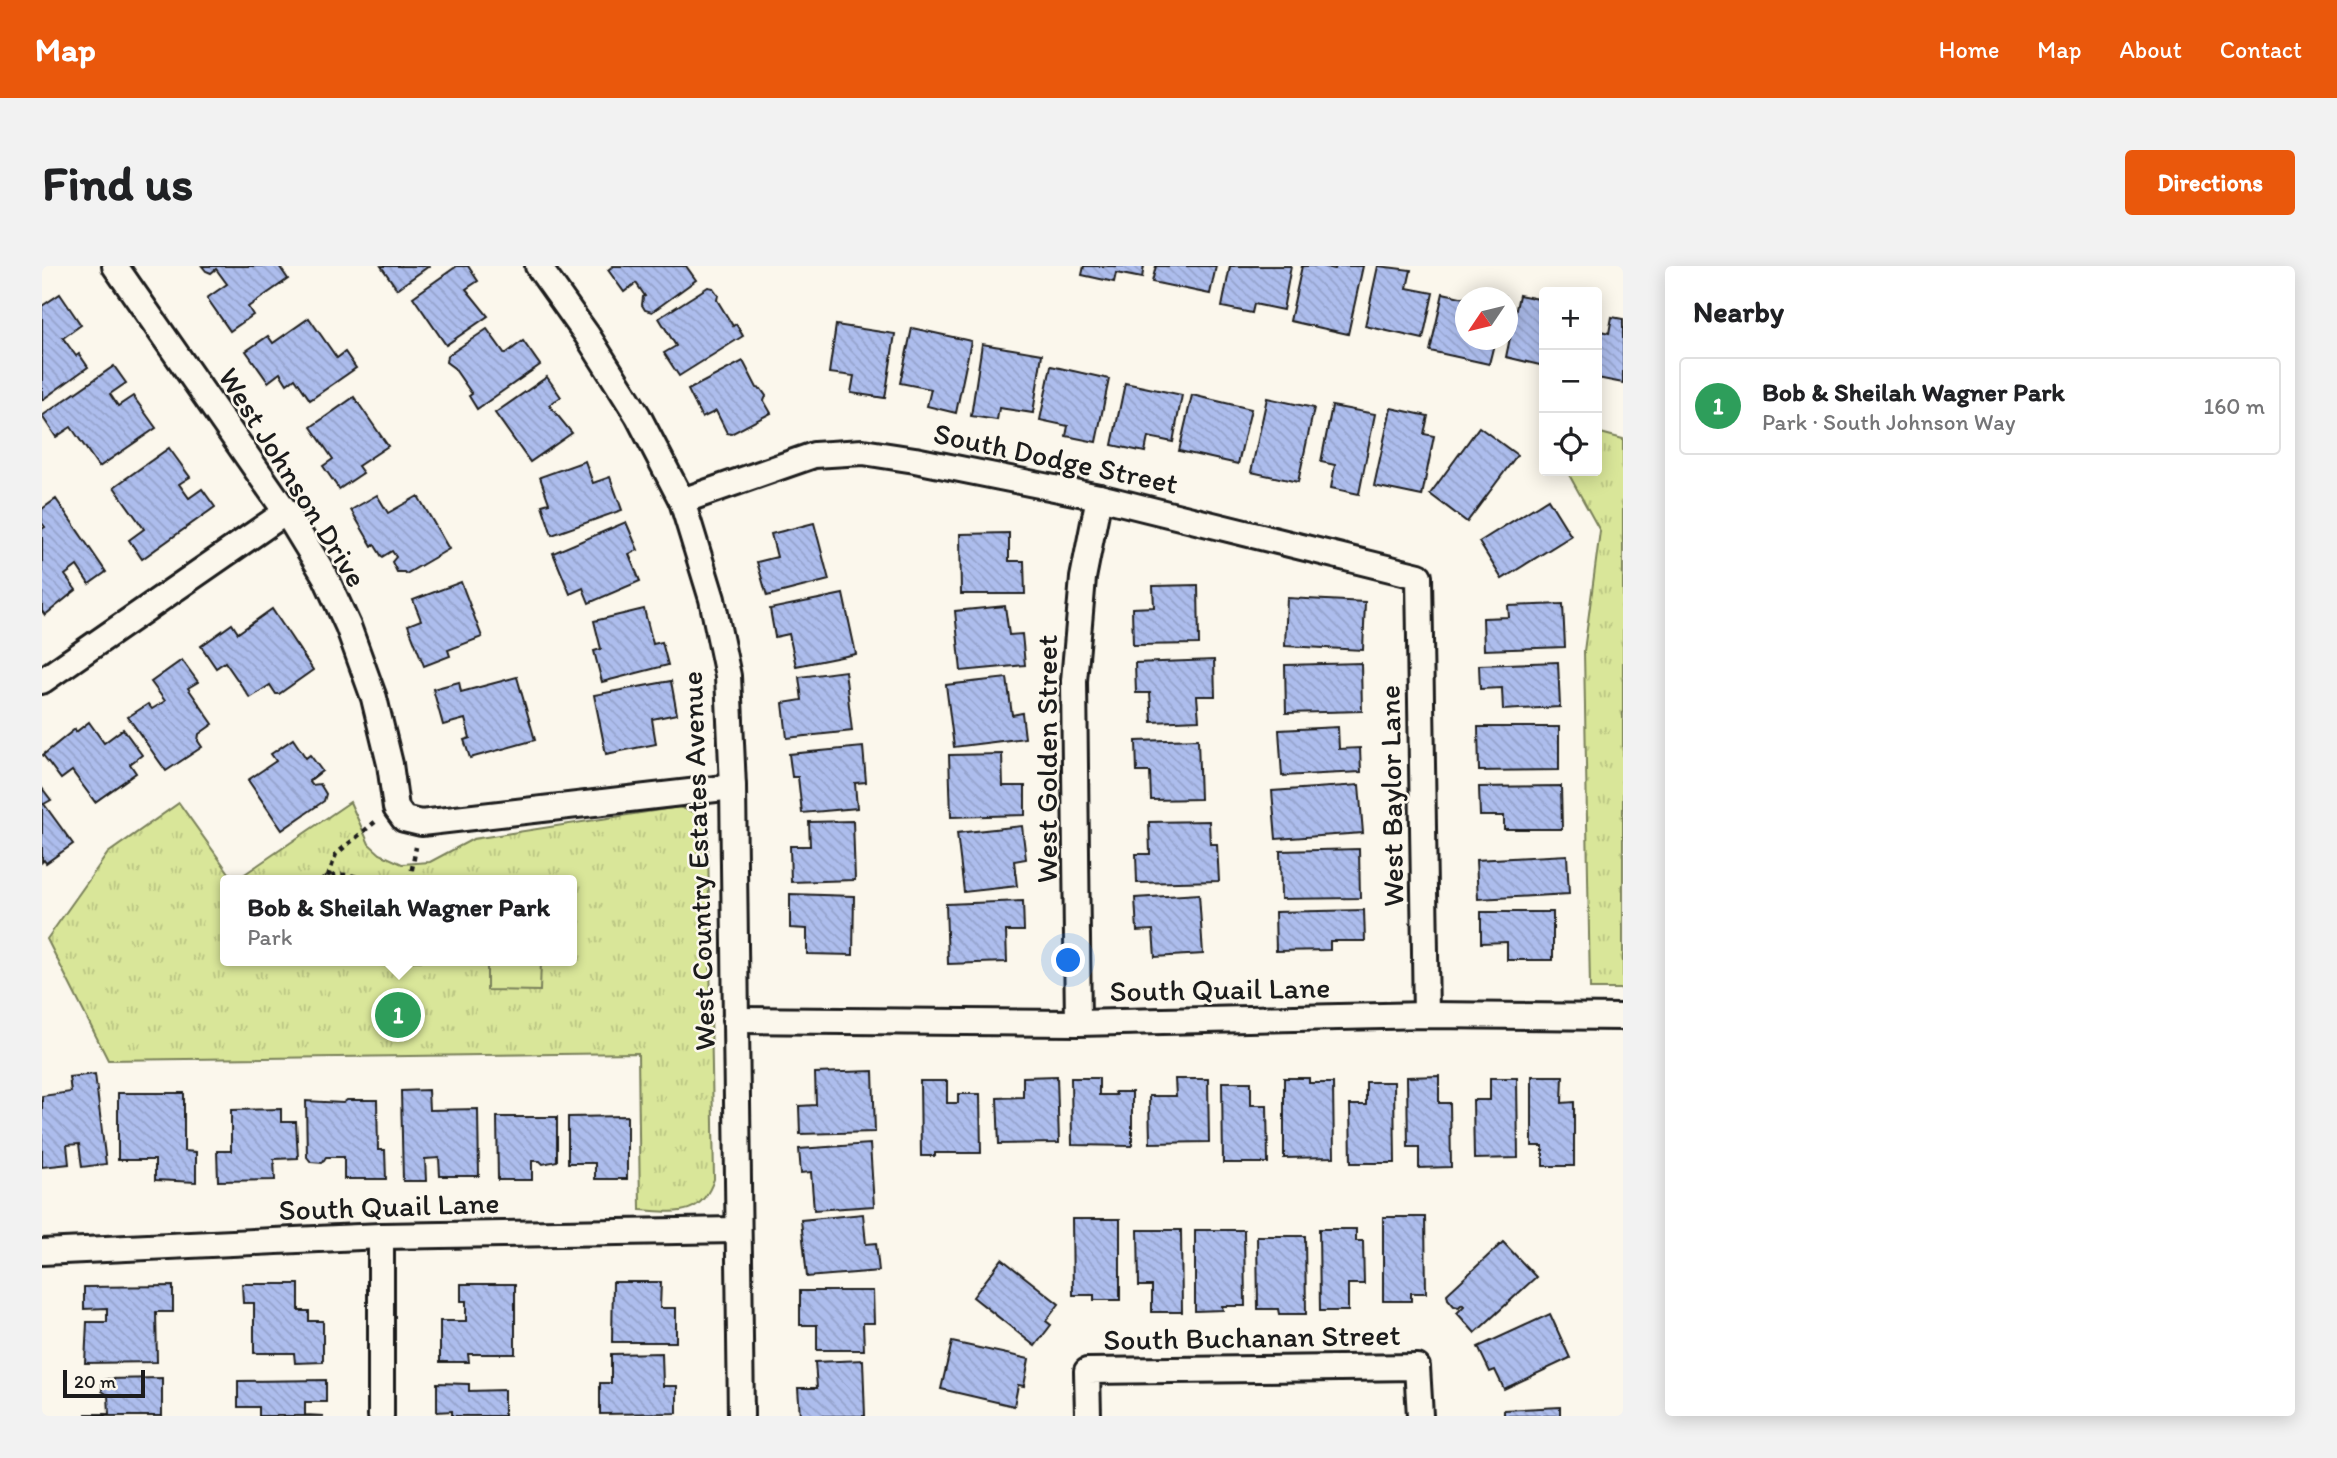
<!DOCTYPE html>
<meta charset="utf-8">
<style>
:root{--surface:#fff;--page:#f2f2f2;--text:#202124;--muted:#757577;--line:#e0e0e0;--accent:#ea580c}
body{margin:0;font-family:Itim,sans-serif;background:var(--page);color:var(--text)}
.controls{position:absolute;right:21px;top:21px;display:grid;overflow:hidden;border-radius:7px;box-shadow:0 4px 18px #0003}
.controls button{width:63px;height:63px;display:grid;place-items:center;padding:0;border:0;border-bottom:2px solid var(--line);background:var(--surface);color:var(--text);font:35px sans-serif}
.compass{position:absolute;left:1413px;top:21px;width:63px;height:63px;border-radius:50%;background:var(--surface);box-shadow:0 4px 18px #0003;rotate:235deg}
.scale{position:absolute;left:21px;bottom:18px;width:82px;box-sizing:border-box;padding-left:7px;border:4px solid #1c1c1c;border-top:0;font-size:19px;line-height:24px;white-space:nowrap;color:#1c1c1c;-webkit-text-stroke:5px #fbf7ec;paint-order:stroke}
.you{position:absolute;left:1027px;top:695px;width:24px;height:24px;margin:-18px;border:5px solid #fff;border-radius:50%;background:#1a73e8;box-shadow:0 0 0 10px #1a73e833}
.badge{display:grid;place-items:center;width:46px;height:46px;border-radius:50%;background:var(--accent);color:#fff;font-size:23px;font-weight:700}
.pin{position:absolute;translate:-50% -50%;border:4px solid #fff;box-shadow:0 2px 7px #0006}
.popup{position:absolute;left:178px;top:609px;width:357px;height:91px;box-sizing:border-box;display:grid;place-content:center;border-radius:7px;background:var(--surface);filter:drop-shadow(0 2px 5px #0005);font-size:23px;white-space:nowrap;color:var(--muted)}
.popup b{font-size:26px;color:var(--text)}
.popup::after{content:'';position:absolute;left:50%;top:100%;margin-left:-14px;border:14px solid transparent;border-top-color:var(--surface)}
.list{margin:0;padding:0;list-style:none}
h2{display:flex;justify-content:space-between;align-items:center;height:91px;margin:0;padding:0 28px;font-size:30px}
h2 small{font-size:23px;font-weight:400;color:var(--muted)}
.list li{display:grid;grid-template-columns:46px 1fr auto;gap:21px;align-items:center;box-sizing:border-box;height:98px;margin:0 14px 14px;padding:0 14px;border:2px solid var(--line);border-radius:7px}
.list b{display:block;font-size:26px;white-space:nowrap}
.list p{margin:0;font-size:23px;white-space:nowrap;color:var(--muted)}
.list em{font-size:23px;font-style:normal;color:var(--muted)}
.icon{flex:none;width:38px;height:38px;fill:none;stroke:currentColor;stroke-width:2;stroke-linecap:round;stroke-linejoin:round}
.map{position:relative;flex:none;width:1581px;height:1150px;overflow:hidden;border-radius:7px}
header{display:flex;align-items:center;gap:42px;box-sizing:border-box;height:98px;padding:0 35px;background:var(--accent);color:#fff}
header strong{font-size:33px}
nav{display:flex;gap:38px;margin-inline-start:auto;font-size:24px}
.intro{display:flex;align-items:center;justify-content:space-between;box-sizing:border-box;height:168px;padding:0 42px}
h1{margin:0;font-size:49px}
.button{padding:18px 32px;border-radius:7px;background:var(--accent);color:#fff;font-size:24px;font-weight:700}
main{display:flex;gap:42px;padding:0 42px}
aside{flex:1;background:var(--surface);border-radius:7px;box-shadow:0 4px 18px #0003}
.map>svg:first-child{display:block}
</style>
<header>
<strong>Map</strong>
<nav><a>Home</a><a>Map</a><a>About</a><a>Contact</a></nav>
</header>
<div class="intro"><h1>Find us</h1><a class="button">Directions</a></div>
<main>
<div class="map">
<svg width="1581" height="1150" viewBox="0 0 1581 1150">
<defs>
<pattern id="grass-tufts" width="24" height="20" patternUnits="userSpaceOnUse" patternTransform="scale(1.75)"><rect width="24" height="20" fill="#d9e699"/><path d="M3 7l-1-3M5 7V3M7 7l1-3M15 17l-1-3M17 17v-4M19 17l1-3" fill="none" stroke="#bac583"/></pattern>
<pattern id="building-back-hatch" width="6" height="6" patternUnits="userSpaceOnUse" patternTransform="scale(1.75)"><rect width="6" height="6" fill="#adbded"/><path d="M-1 5l2 2M0 0l6 6M5-1l2 2" fill="none" stroke="#94a2cb"/></pattern>
</defs>
<rect width="100%" height="100%" fill="#fbf7ec"/>
<filter id="ink" filterUnits="userSpaceOnUse"><feTurbulence type="fractalNoise" baseFrequency=".0143" numOctaves="2"/><feDisplacementMap in="SourceGraphic" scale="14" xChannelSelector="R" yChannelSelector="G"/><feConvolveMatrix kernelMatrix="1 2 1 2 8 2 1 2 1" color-interpolation-filters="sRGB"/></filter>
<g filter="url(#ink)">
<g fill="url(#grass-tufts)" stroke="#7a815a" stroke-width="2">
<polygon points="1555,166 1581,173 1581,723 1548,723 1542,385 1558,265 1525,205 1555,205"/>
<path d="M308 536 327 578 338 588 360 598 388 596 431 573 637 541 658 548 665 557 666 579 672 913C659 953 631 946 598 944L596 787 66 794 5 673 66 587 137 537 192 614H183V695H529V614H194Z"/>
</g>
<polygon fill="#d9e699" stroke="#7a815a" stroke-width="2" points="445,695 499,695 498,725 445,724"/>
<g fill="url(#building-back-hatch)" stroke="#1c1c1c" stroke-width="2">
<polygon points="160,0 237,0 246,13 206,41 211,49 188,65 165,32 185,18 174,3 169,7 164,5"/>
<polygon points="339,0 387,0 355,23"/>
<polygon points="415,0 426,0 436,15 424,23 446,50 404,79 371,31"/>
<polygon points="571,0 644,0 654,14 610,46 603,44 600,39 601,31 603,30 594,17 582,26 566,4"/>
<polygon points="1042,0 1102,0 1100,12 1074,7 1072,16 1040,9"/>
<polygon points="1114,0 1174,0 1168,28 1110,16"/>
<polygon points="1188,0 1249,0 1241,44 1212,38 1210,47 1180,41"/>
<polygon points="1260,0 1280,0 1293,3 1294,0 1321,0 1306,68 1248,55"/>
<polygon points="1336,0 1369,4 1365,22 1391,27 1381,73 1323,60"/>
<polygon points="666,21 671,22 676,29 675,34 691,60 694,58 701,70 637,110 622,87 634,80 617,52"/>
<polygon points="1435,23 1463,30 1462,32 1433,32"/>
<polygon points="1401,27 1423,32 1423,74 1453,74 1447,98 1388,85"/>
<polygon points="18,28 39,59 21,72 34,90 37,88 46,101 0,134 0,40"/>
<polygon points="1477,29 1502,34 1502,100 1464,91"/>
<polygon points="1570,51 1581,53 1581,117 1555,112 1555,64 1567,67"/>
<polygon points="267,52 295,92 303,86 314,102 268,134 253,112 245,118 238,107 226,116 204,85 226,70 231,77"/>
<polygon points="794,59 853,68 843,132 809,127 812,110 787,107"/>
<polygon points="870,62 929,75 914,147 885,140 889,123 858,117"/>
<polygon points="445,63 463,88 481,75 498,99 435,143 427,130 430,128 412,102 404,96 405,90"/>
<polygon points="940,78 1000,88 991,147 957,142 955,154 929,150"/>
<polygon points="701,95 715,122 719,123 724,130 722,135 729,147 689,168 685,167 674,145 660,152 646,124"/>
<polygon points="72,100 84,117 68,128 76,140 91,130 114,162 57,201 29,161 14,171 0,150"/>
<polygon points="1009,100 1067,113 1054,176 1024,170 1026,160 998,154"/>
<polygon points="505,111 519,131 507,139 530,167 488,196 453,147"/>
<polygon points="1083,117 1140,129 1131,176 1106,171 1103,186 1070,179"/>
<polygon points="1150,129 1209,143 1196,198 1137,185"/>
<polygon points="312,131 346,180 316,200 321,207 297,223 281,200 291,193 269,161"/>
<polygon points="1225,132 1272,142 1256,216 1209,206"/>
<polygon points="1290,140 1333,148 1317,228 1289,222 1293,199 1279,196"/>
<polygon points="1349,142 1386,150 1382,168 1392,170 1380,230 1332,220"/>
<polygon points="1437,161 1475,189 1425,256 1388,228"/>
<polygon points="127,182 148,211 137,218 147,232 160,223 173,241 100,293 87,274 102,263 72,221"/>
<polygon points="543,195 551,217 568,211 580,244 510,269 500,239 507,237 498,211"/>
<polygon points="335,229 346,247 376,230 407,283 364,308 362,306 355,306 350,296 354,291 350,285 340,291 332,278 330,280 309,244"/>
<polygon points="14,233 64,306 47,318 35,300 23,309 34,324 3,349 0,345 0,263 3,261 0,257 0,243"/>
<polygon points="1506,233 1529,270 1460,313 1437,276"/>
<polygon points="584,256 596,284 587,288 598,315 547,337 541,322 528,328 511,287"/>
<polygon points="772,257 787,314 725,330 715,296 735,291 729,268"/>
<polygon points="967,267 967,295 982,295 983,328 919,328 918,268"/>
<polygon points="419,316 440,371 406,384 408,390 382,400 366,359 379,354 371,334"/>
<polygon points="1156,319 1157,378 1091,379 1090,342 1112,341 1111,320"/>
<polygon points="801,328 814,388 754,400 747,368 733,371 728,343"/>
<polygon points="1245,332 1323,336 1321,384 1243,380"/>
<polygon points="1521,338 1523,381 1442,384 1441,352 1467,351 1466,340"/>
<polygon points="963,340 967,369 980,368 983,399 919,405 913,345"/>
<polygon points="230,343 271,404 237,428 234,428 228,419 208,432 183,396 174,402 159,380 190,358 196,367"/>
<polygon points="602,343 611,378 620,376 626,399 560,416 552,385 559,383 552,355"/>
<polygon points="140,394 156,416 146,422 171,458 157,468 156,475 160,481 124,505 86,451 106,438 110,443 123,435 109,416"/>
<polygon points="1172,394 1173,430 1155,430 1157,454 1110,456 1108,427 1094,427 1093,397"/>
<polygon points="1516,396 1518,441 1461,444 1460,422 1438,423 1437,399"/>
<polygon points="1319,397 1320,445 1244,447 1243,399"/>
<polygon points="803,405 810,465 745,472 741,437 760,434 757,411"/>
<polygon points="475,411 493,474 428,492 422,474 428,472 423,453 401,459 391,423 417,416 419,426"/>
<polygon points="965,412 970,449 980,447 983,472 912,481 904,419"/>
<polygon points="629,415 635,448 610,453 614,478 564,488 552,429"/>
<polygon points="47,456 62,477 81,463 100,489 88,498 94,507 53,536 30,505 19,513 1,489 33,463 34,466"/>
<polygon points="1296,461 1297,483 1318,482 1319,506 1240,510 1237,464"/>
<polygon points="1436,461 1517,461 1517,504 1437,505"/>
<polygon points="251,473 264,492 268,489 280,505 267,515 270,519 278,518 284,528 282,535 240,564 206,514 234,495 229,488"/>
<polygon points="1156,473 1158,533 1109,534 1108,506 1095,506 1094,475"/>
<polygon points="821,481 824,516 813,517 815,542 760,547 756,511 750,511 747,488"/>
<polygon points="960,488 961,520 983,520 983,549 909,551 907,489"/>
<polygon points="1317,519 1321,567 1234,573 1230,525"/>
<polygon points="1519,520 1520,563 1462,563 1462,550 1438,550 1437,521"/>
<polygon points="0,522 9,534 2,538 31,578 4,597 2,594 0,596"/>
<polygon points="811,555 813,614 749,616 748,580 768,580 767,556"/>
<polygon points="1167,555 1168,578 1175,578 1177,615 1095,617 1094,588 1108,588 1107,556"/>
<polygon points="980,560 984,593 972,595 975,620 922,626 915,567"/>
<polygon points="1317,583 1318,632 1239,633 1238,585"/>
<polygon points="1525,589 1527,628 1436,633 1434,594"/>
<polygon points="748,628 812,630 811,689 765,688 765,663 748,662"/>
<polygon points="1157,628 1161,688 1113,691 1111,664 1095,665 1093,632"/>
<polygon points="981,635 982,665 964,665 965,696 906,698 904,638"/>
<polygon points="1322,644 1323,675 1288,675 1288,684 1234,685 1233,646"/>
<polygon points="1439,646 1511,646 1511,694 1465,694 1465,676 1439,677"/>
<polygon points="831,805 833,866 758,868 757,840 774,839 773,807"/>
<polygon points="53,808 64,898 40,901 37,878 25,879 27,898 0,901 0,830 29,826 27,811"/>
<polygon points="1015,810 1017,877 957,878 955,832 981,831 981,811"/>
<polygon points="1397,810 1397,837 1408,837 1409,901 1377,902 1377,881 1366,881 1365,811"/>
<polygon points="1490,810 1521,810 1520,837 1532,836 1532,900 1501,900 1501,880 1490,880"/>
<polygon points="1029,812 1057,812 1057,829 1074,829 1073,826 1090,826 1090,880 1030,879"/>
<polygon points="1242,812 1267,812 1267,817 1291,817 1292,891 1242,892"/>
<polygon points="1448,812 1475,812 1476,892 1432,893 1431,834 1448,834"/>
<polygon points="1133,813 1166,813 1167,876 1108,877 1107,830 1134,830"/>
<polygon points="878,815 905,815 905,837 916,837 916,828 938,828 939,887 893,887 893,890 879,890"/>
<polygon points="1180,816 1209,816 1209,839 1225,839 1226,897 1181,897"/>
<polygon points="1324,816 1352,816 1353,897 1309,897 1308,839 1324,839"/>
<polygon points="386,824 387,844 436,843 437,910 398,910 397,892 383,893 384,915 361,915 359,825"/>
<polygon points="76,827 142,827 142,885 154,886 154,916 113,914 113,894 76,894"/>
<polygon points="305,834 335,834 336,884 343,884 344,913 302,913 302,891 284,891 280,897 269,896 265,891 264,835 301,837"/>
<polygon points="239,843 239,856 254,856 256,892 232,893 233,914 176,915 175,885 189,885 189,844"/>
<polygon points="585,850 585,913 553,913 553,897 526,897 526,851"/>
<polygon points="455,851 515,851 515,895 501,898 498,895 490,895 490,914 456,914"/>
<polygon points="828,878 832,940 772,944 769,906 759,907 757,883"/>
<polygon points="821,948 824,978 834,977 837,1005 765,1011 759,954"/>
<polygon points="1341,951 1383,951 1384,1027 1369,1027 1369,1035 1341,1035"/>
<polygon points="1030,953 1078,953 1078,1034 1052,1034 1052,1029 1031,1029"/>
<polygon points="1277,963 1314,963 1314,975 1321,975 1322,1018 1306,1018 1306,1045 1278,1045"/>
<polygon points="1096,964 1139,964 1140,1046 1110,1046 1110,1020 1097,1020"/>
<polygon points="1153,964 1202,964 1203,1040 1180,1040 1181,1044 1153,1045"/>
<polygon points="1215,970 1263,970 1264,1048 1237,1048 1236,1043 1216,1043"/>
<polygon points="1461,976 1494,1011 1433,1067 1415,1047 1422,1040 1420,1038 1417,1041 1412,1040 1406,1033 1405,1028"/>
<polygon points="960,993 1017,1038 1004,1055 1009,1059 993,1080 931,1031"/>
<polygon points="571,1016 619,1016 618,1042 634,1042 634,1076 570,1076"/>
<polygon points="200,1018 257,1018 257,1045 267,1045 267,1055 281,1055 281,1096 253,1097 252,1087 212,1087 212,1037 201,1037"/>
<polygon points="419,1018 473,1018 473,1088 426,1088 427,1096 398,1096 398,1055 424,1055 424,1035 419,1035"/>
<polygon points="131,1020 131,1046 114,1046 115,1096 43,1097 45,1056 65,1056 65,1042 42,1043 42,1021"/>
<polygon points="758,1025 831,1025 832,1057 821,1057 822,1084 775,1084 775,1059 758,1059"/>
<polygon points="1508,1048 1528,1092 1462,1123 1453,1104 1448,1106 1436,1081"/>
<polygon points="910,1076 987,1093 982,1120 976,1119 972,1140 899,1123"/>
<polygon points="620,1087 621,1120 635,1120 635,1147 558,1148 558,1117 569,1117 569,1088"/>
<polygon points="821,1094 823,1150 758,1150 756,1122 775,1122 773,1096"/>
<polygon points="120,1112 120,1150 44,1150 44,1148 67,1148 66,1129 60,1125 60,1116 64,1113"/>
<polygon points="284,1114 284,1136 263,1136 263,1149 282,1150 217,1150 217,1141 196,1141 196,1115"/>
<polygon points="395,1117 427,1118 427,1125 462,1124 462,1150 410,1150 410,1145 395,1146"/>
<polygon points="1518,1141 1518,1150 1462,1150 1462,1144"/>
</g>
<g fill="none" stroke-linecap="round" stroke-linejoin="round">
<defs>
<g id="street">
<polyline points="73,0 244,246 283,310 306,360 332,432 348,498 354,542 362,553 379,557 691,521"/>
<polyline points="496,0 545,69 596,150 640,235 670,333 686,410 691,521 699,1150"/>
<polyline points="640,235 772,189 821,186 873,194 1057,231 1377,310 1384,749"/>
<polyline points="0,415 244,246"/>
<polyline points="693,754 1036,757 1384,749 1581,751"/>
<polyline points="1036,757 1032,415 1041,312 1057,231"/>
<polyline points="339,970 339,1150"/>
<polyline points="0,986 339,970 695,964"/>
<polyline points="1046,1150 1045,1105 1375,1101 1378,1150"/>
</g>
</defs>
<use href="#street" stroke="#1c1c1c" stroke-width="30"/>
<g stroke="#1c1c1c" stroke-width="4.5" stroke-dasharray="5 5" stroke-linecap="butt">
<polyline points="286,611 294,588 333,556"/>
<path d="M280 614C294 607 308 607 322 614"/>
<polyline points="368,614 374,581"/>
</g>
<use href="#street" stroke="#fbf7ec" stroke-width="24"/>
</g>
</g>
<g text-anchor="middle" dominant-baseline="central" stroke-width="5" stroke-linejoin="round" paint-order="stroke">
<g font-size="30" fill="#1c1c1c" stroke="#fbf7ec">
<text transform="translate(1014 192) rotate(12)">South Dodge Street</text>
<text transform="translate(251 211) rotate(58)">West Johnson Drive</text>
<text transform="translate(1004 493) rotate(-90)">West Golden Street</text>
<text transform="translate(1349 530) rotate(-91)">West Baylor Lane</text>
<text transform="translate(656 595) rotate(-92)">West Country Estates Avenue</text>
<text transform="translate(1178 723) rotate(-1)">South Quail Lane</text>
<text transform="translate(347 940) rotate(-2)">South Quail Lane</text>
<text transform="translate(1210 1071) rotate(-1)">South Buchanan Street</text>
</g>
</g>
</svg>
<div class="controls">
<button>+</button>
<button>−</button>
<button><svg class="icon" aria-label="locate" viewBox="0 0 24 24"><circle cx="12" cy="12" r="6"/><path d="M12 2v4M12 18v4M2 12h4M18 12h4"/></svg></button>
</div>
<svg class="compass" viewBox="-18 -18 36 36"><path d="M0-13l5 13h-10z" fill="#e53935"/><path d="M0 13l5-13h-10z" fill="#757577"/></svg>
<div class="scale">20 m</div>
<div class="you"></div>
<div class="pin badge" style="left:356px;top:749px;background:#2e9e5b">1</div>
<div class="popup"><b>Bob &amp; Sheilah Wagner Park</b>Park</div>
</div>
<aside>
<h2>Nearby<small></small></h2>
<ul class="list">
<li><span class="badge" style="background:#2e9e5b">1</span><div><b>Bob &amp; Sheilah Wagner Park</b><p>Park · South Johnson Way</p></div><em>160 m</em></li>
</ul>
</aside>
</main>
